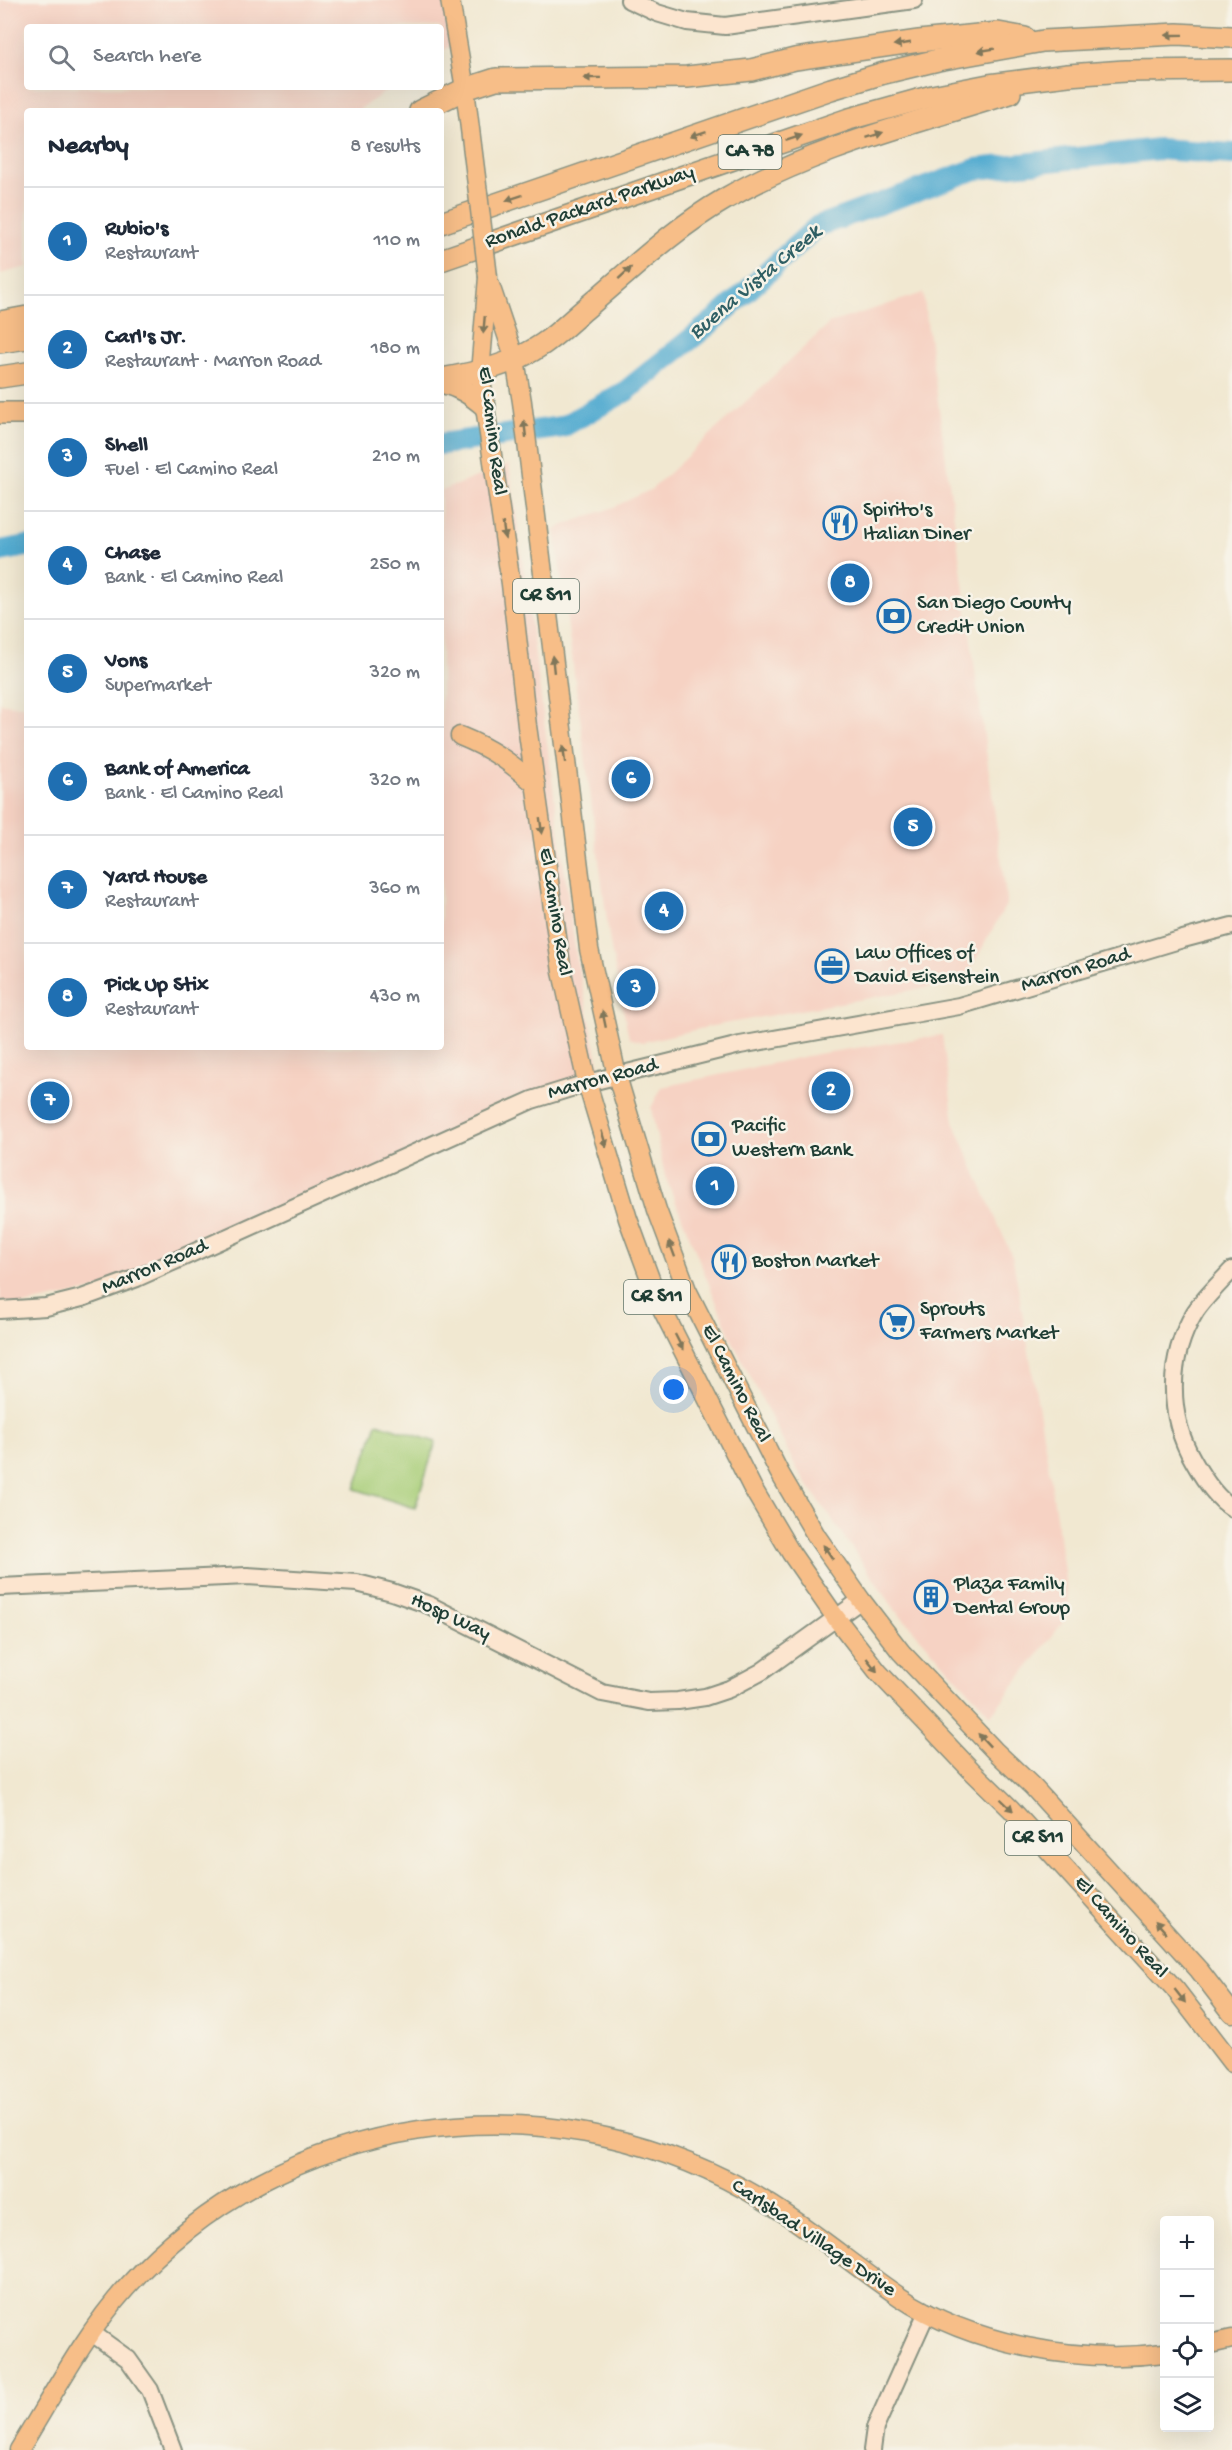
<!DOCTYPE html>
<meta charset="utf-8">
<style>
:root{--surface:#fff;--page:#f6f6f7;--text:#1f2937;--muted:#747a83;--line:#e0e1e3;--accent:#1f6fb2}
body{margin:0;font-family:"Gochi Hand",sans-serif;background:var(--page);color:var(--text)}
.controls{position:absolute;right:18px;bottom:18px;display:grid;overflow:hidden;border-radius:6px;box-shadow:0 6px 24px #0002}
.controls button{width:54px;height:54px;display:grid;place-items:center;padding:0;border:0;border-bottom:2px solid var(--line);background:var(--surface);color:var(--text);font:30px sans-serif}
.you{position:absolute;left:674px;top:1390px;width:21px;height:21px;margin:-15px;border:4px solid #fff;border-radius:50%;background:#1a73e8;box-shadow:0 0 0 9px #1a73e833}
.badge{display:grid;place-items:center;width:39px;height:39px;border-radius:50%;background:var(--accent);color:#fff;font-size:20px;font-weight:700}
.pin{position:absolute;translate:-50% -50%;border:3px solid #fff;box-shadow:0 2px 6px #0006}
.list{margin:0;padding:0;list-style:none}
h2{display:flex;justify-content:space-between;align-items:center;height:78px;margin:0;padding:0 24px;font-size:26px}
h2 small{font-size:20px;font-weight:400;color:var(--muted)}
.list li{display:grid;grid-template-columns:39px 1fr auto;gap:18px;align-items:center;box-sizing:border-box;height:108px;padding:0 24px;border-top:2px solid var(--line)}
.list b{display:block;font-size:22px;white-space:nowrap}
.list p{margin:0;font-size:20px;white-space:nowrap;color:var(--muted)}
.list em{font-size:20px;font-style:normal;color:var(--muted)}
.icon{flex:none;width:33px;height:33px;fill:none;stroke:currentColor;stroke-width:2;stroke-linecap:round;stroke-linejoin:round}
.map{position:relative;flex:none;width:1232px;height:2450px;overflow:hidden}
.search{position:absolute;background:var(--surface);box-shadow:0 6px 24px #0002;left:24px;top:24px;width:420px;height:66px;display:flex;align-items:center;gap:15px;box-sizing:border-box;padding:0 21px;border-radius:6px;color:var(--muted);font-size:22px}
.panel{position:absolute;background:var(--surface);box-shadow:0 6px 24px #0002;left:24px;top:108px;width:420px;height:942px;border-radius:6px}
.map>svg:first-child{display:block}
</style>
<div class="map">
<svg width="1232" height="2450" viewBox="0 0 1232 2450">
<rect width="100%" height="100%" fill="#f7f3e8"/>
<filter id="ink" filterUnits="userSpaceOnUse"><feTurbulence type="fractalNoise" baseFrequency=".0167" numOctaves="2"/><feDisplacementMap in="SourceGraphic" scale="12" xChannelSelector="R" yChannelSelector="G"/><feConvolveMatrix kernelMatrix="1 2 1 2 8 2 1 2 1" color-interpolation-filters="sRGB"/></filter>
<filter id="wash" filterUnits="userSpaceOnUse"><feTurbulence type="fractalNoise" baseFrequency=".008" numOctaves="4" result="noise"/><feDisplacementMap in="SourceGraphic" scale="24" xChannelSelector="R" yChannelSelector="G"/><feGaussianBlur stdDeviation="1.35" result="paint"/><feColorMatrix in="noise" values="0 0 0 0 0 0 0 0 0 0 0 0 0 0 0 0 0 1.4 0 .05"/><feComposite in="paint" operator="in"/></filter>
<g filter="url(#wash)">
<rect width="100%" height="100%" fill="#f1e8d1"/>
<g fill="#f6d2c3">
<polygon points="0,0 444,0 450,46 441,52 441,27 27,27 27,87 392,87 357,111 27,111 27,267 0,274"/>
<polygon points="923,293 1007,903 964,981 712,1026 642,1042 629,1038 610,943 555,530 564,525 614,507 652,489 830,323"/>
<polygon points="509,464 576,955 602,1080 124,1284 0,1310 0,703 27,707 27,1047 441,1047 441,491"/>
<polygon points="942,1035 954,1122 1013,1259 1050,1475 1070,1613 991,1715 896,1611 798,1471 731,1338 665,1176 651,1108 662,1087 817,1054"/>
</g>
<polygon fill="#a7cd77" stroke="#638556" stroke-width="1.5" points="377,1423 436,1442 415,1508 355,1489"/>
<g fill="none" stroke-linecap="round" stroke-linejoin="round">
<g stroke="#52abd0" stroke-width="22">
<polyline points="441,444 562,427 626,391 723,313 818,226 976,169 1159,149 1232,154"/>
<polyline points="0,551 27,546"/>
</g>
</g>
</g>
<g filter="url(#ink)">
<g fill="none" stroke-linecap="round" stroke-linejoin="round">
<defs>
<g id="secondary">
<polyline points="629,0 657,13 687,22 725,26 914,0"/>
<path d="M1232 1270C1220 1283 1205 1297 1195 1312 1167 1358 1167 1416 1194 1462 1203 1478 1216 1498 1232 1508"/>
<polyline points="0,1310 46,1307 82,1298 137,1278 532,1100 587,1083 740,1045 959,1006 1183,939 1232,926"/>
<polyline points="0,1587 247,1576 357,1583 392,1592 429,1605 602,1693 649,1702 678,1701 705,1697 729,1689 761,1672 861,1600"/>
<polyline points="92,2333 128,2359 150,2390 173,2450"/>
<polyline points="872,2450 875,2428 927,2312"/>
</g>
<g id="primary">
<polyline points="450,0 465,89 478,193"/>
<polyline points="488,277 480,373 511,584 527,726 562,972 587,1083 628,1219 659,1303 752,1487 791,1553 836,1618 878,1672 972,1771 1011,1809 1175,1989 1232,2063"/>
<polyline points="490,285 515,359 522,402 589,949 617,1076 657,1210 687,1290 779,1472 817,1537 861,1600 901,1652 994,1750 1033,1787 1199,1970 1232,2013"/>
<path d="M460 736C492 749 510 762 536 785"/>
<polyline points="1210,2344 1232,2339"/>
<path d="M19 2450C51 2398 86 2332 126 2288 284 2111 541 2077 746 2190 801 2220 848 2262 900 2297 972 2345 1079 2364 1164 2353"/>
</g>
<g id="highway">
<polyline points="420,111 465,89 496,79 687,77 751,70 795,59 919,41 998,33 1025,38"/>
<polyline points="441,223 831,89 884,73 938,60 1043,41 1177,34 1232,37"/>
<polyline points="441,260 849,119 932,96 989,85 1068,75 1125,71 1232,70"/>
<polyline points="0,322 27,317"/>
<polyline points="0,342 27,338"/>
<polyline points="0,377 27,373"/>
<path d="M441 379C477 373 512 365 543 344 558 334 572 320 585 309 631 270 673 229 725 199 813 148 913 124 1010 93"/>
<path d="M441 382C459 386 471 394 485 406"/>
<polyline points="0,413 27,413"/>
</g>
</defs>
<use href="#secondary" stroke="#889282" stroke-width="20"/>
<use href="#primary" stroke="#889282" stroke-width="21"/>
<use href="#highway" stroke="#889282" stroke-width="24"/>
<use href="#secondary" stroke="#fce5cf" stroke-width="16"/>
<use href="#primary" stroke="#f7be88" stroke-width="18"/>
<use href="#highway" stroke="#f7be88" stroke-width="21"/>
<defs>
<polyline id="primary-bridge" points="478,193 488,277"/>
</defs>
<use href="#primary-bridge" stroke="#889282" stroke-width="21" stroke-linecap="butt"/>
<use href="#primary-bridge" stroke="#f7be88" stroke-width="18"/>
</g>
<defs><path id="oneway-solid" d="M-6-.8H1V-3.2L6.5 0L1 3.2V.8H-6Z" transform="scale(1.5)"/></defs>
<g fill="#80775a">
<use href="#oneway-solid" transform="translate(1174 35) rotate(179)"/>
<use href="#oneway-solid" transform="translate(902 44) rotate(172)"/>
<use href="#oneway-solid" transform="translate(986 50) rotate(171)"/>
<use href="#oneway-solid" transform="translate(592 78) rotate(179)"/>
<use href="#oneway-solid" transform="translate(698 134) rotate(161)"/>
<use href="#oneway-solid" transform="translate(875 135) rotate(-18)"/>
<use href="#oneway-solid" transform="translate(794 138) rotate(-19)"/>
<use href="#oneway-solid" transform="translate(514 198) rotate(161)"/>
<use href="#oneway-solid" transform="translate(625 273) rotate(-42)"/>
<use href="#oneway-solid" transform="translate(484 325) rotate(95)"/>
<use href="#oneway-solid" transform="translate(525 429) rotate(-97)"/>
<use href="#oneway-solid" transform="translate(504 531) rotate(82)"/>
<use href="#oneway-solid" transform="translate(553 664) rotate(-96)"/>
<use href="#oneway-solid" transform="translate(564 754) rotate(-97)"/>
<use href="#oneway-solid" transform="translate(541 826) rotate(82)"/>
<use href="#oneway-solid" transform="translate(604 1019) rotate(-102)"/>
<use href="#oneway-solid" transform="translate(604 1139) rotate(73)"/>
<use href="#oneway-solid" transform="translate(672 1249) rotate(-110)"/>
<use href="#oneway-solid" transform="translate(679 1342) rotate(63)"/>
<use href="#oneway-solid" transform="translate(828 1552) rotate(-124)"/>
<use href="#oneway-solid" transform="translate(872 1665) rotate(52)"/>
<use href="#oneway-solid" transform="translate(984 1740) rotate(-133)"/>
<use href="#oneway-solid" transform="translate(1007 1805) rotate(44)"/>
<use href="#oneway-solid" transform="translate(1161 1927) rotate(-132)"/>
<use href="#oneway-solid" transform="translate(1180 1996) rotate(52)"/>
</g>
</g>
<defs>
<symbol id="restaurant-ring" viewBox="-11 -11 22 22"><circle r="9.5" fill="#f7f3e8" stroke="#1f6fb2" stroke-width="1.5"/><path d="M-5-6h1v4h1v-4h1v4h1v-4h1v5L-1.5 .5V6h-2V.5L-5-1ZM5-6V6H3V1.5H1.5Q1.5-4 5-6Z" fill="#1f6fb2"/></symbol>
<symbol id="bank-ring" viewBox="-11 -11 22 22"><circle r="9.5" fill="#f7f3e8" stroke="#1f6fb2" stroke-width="1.5"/><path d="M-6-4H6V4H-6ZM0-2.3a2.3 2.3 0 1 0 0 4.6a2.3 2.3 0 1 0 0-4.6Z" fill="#1f6fb2"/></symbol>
<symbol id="office-ring" viewBox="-11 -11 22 22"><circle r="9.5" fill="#f7f3e8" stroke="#1f6fb2" stroke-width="1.5"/><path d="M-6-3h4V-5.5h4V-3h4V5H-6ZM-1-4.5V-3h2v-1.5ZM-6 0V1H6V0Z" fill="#1f6fb2"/></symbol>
<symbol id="supermarket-ring" viewBox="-11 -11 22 22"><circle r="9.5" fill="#f7f3e8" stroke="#1f6fb2" stroke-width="1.5"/><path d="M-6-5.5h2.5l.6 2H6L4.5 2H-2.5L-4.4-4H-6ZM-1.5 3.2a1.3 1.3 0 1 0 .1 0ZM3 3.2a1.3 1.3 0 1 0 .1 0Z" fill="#1f6fb2"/></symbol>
<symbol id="building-ring" viewBox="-11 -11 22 22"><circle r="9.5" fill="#f7f3e8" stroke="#1f6fb2" stroke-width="1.5"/><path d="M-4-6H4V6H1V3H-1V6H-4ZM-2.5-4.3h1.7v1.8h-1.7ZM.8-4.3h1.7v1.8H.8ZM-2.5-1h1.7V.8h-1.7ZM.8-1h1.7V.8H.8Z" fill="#1f6fb2"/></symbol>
</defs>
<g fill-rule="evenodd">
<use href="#restaurant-ring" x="821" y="504" width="38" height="38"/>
<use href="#bank-ring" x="875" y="597" width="38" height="38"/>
<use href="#office-ring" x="813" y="947" width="38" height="38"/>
<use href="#bank-ring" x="690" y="1120" width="38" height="38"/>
<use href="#restaurant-ring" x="710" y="1243" width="38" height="38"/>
<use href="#supermarket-ring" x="878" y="1303" width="38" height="38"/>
<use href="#building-ring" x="912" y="1578" width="38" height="38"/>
</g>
<g text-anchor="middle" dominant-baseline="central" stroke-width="5" stroke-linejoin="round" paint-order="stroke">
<g fill="#f7f3e8" stroke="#60746a" stroke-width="1.5">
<rect x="718.5" y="135" width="63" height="34" rx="4.5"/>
<rect x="513" y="579" width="66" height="34" rx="4.5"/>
<rect x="624" y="1280" width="66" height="34" rx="4.5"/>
<rect x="1005" y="1821" width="66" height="34" rx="4.5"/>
</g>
<g font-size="20" font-weight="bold" fill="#1f3d34">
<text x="750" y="152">CA 78</text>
<text x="546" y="596">CR S11</text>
<text x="657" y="1297">CR S11</text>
<text x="1038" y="1838">CR S11</text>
</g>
<g font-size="21" fill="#1f3d34" stroke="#f7f3e8">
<text transform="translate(590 208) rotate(-19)">Ronald Packard Parkway</text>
<text transform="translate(491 431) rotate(83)">El Camino Real</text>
<text transform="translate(554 912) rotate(81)">El Camino Real</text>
<text transform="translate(1076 971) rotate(-17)">Marron Road</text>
<text transform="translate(603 1080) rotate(-15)">Marron Road</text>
<text transform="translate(155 1268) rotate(-23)">Marron Road</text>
<text transform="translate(735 1384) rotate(63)">El Camino Real</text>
<text transform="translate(450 1618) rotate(25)">Hosp Way</text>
<text transform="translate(1120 1928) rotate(48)">El Camino Real</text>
<text transform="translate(813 2239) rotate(34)">Carlsbad Village Drive</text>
</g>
<g font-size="21" fill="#1f3d34" stroke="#f7f3e8" text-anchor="start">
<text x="863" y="511">Spirito's<tspan x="863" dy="24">Italian Diner</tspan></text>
<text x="917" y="604">San Diego County<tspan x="917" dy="24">Credit Union</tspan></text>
<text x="855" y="954">Law Offices of<tspan x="855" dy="24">David Eisenstein</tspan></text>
<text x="732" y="1127">Pacific<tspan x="732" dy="24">Western Bank</tspan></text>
<text x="752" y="1262">Boston Market</text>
<text x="920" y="1310">Sprouts<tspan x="920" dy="24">Farmers Market</tspan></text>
<text x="954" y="1585">Plaza Family<tspan x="954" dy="24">Dental Group</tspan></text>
</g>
<g font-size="22" font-style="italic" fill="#2e5e63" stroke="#f7f3e8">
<text transform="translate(756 283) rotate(-40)">Buena Vista Creek</text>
</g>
</g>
</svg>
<div class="controls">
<button>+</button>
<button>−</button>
<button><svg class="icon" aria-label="locate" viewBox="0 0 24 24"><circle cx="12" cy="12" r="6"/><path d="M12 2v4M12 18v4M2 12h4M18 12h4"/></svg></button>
<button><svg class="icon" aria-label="layers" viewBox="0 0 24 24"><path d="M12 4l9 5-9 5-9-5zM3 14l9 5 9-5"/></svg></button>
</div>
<div class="you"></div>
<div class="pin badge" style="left:715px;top:1186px">1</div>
<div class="pin badge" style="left:831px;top:1091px">2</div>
<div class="pin badge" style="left:636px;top:988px">3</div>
<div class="pin badge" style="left:664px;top:911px">4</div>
<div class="pin badge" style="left:913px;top:827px">5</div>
<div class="pin badge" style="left:631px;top:779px">6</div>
<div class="pin badge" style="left:50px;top:1101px">7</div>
<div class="pin badge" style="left:850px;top:583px">8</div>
<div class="search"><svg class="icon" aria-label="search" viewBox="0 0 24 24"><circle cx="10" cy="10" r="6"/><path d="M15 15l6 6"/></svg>Search here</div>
<section class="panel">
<h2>Nearby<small>8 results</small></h2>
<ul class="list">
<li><span class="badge">1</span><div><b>Rubio's</b><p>Restaurant</p></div><em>110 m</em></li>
<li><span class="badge">2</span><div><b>Carl's Jr.</b><p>Restaurant · Marron Road</p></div><em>180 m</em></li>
<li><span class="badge">3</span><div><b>Shell</b><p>Fuel · El Camino Real</p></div><em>210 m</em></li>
<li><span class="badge">4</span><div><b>Chase</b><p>Bank · El Camino Real</p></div><em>250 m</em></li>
<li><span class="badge">5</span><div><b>Vons</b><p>Supermarket</p></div><em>320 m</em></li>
<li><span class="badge">6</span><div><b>Bank of America</b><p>Bank · El Camino Real</p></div><em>320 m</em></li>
<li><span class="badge">7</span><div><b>Yard House</b><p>Restaurant</p></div><em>360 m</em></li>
<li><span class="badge">8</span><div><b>Pick Up Stix</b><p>Restaurant</p></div><em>430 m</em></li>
</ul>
</section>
</div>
